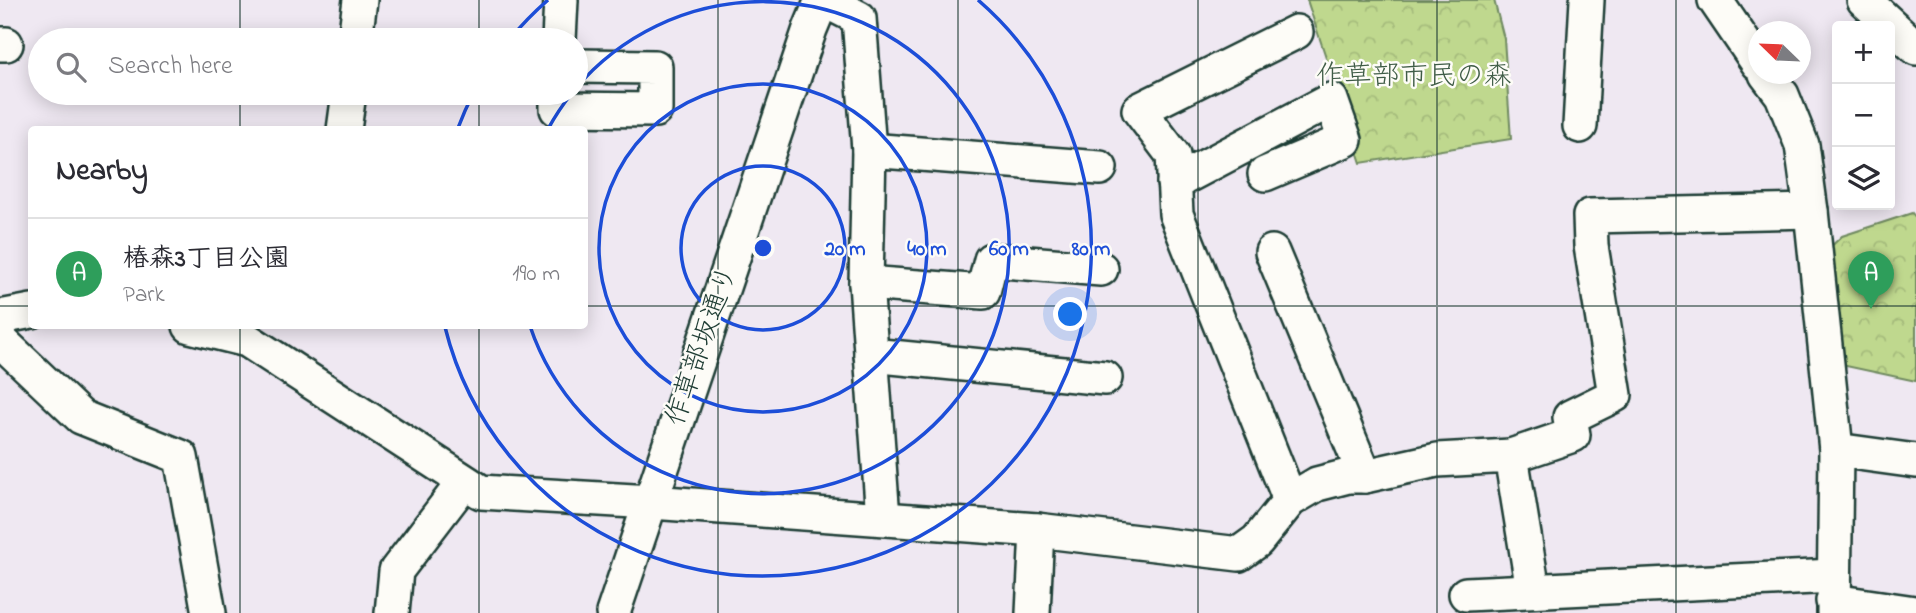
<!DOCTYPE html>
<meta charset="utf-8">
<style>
:root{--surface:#fff;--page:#f2f2f3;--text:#2b2b33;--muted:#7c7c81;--line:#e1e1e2;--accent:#1a73e8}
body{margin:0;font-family:"Indie Flower","Klee One",sans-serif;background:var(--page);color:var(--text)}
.controls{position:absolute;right:21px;top:21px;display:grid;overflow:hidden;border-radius:7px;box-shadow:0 4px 18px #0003}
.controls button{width:63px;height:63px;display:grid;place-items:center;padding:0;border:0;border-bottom:2px solid var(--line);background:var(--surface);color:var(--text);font:35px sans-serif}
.compass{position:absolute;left:1748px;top:21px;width:63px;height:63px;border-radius:50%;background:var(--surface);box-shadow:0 4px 18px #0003;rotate:293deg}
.you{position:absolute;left:1071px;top:315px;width:24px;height:24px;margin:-18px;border:5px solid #fff;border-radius:50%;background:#1a73e8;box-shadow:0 0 0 10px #1a73e833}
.badge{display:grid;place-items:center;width:46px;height:46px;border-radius:50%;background:var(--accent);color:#fff;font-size:23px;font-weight:700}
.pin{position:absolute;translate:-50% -58px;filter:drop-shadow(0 2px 4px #0008)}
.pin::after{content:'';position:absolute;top:37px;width:24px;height:21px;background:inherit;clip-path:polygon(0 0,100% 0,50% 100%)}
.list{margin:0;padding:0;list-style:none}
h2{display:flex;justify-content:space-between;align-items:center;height:91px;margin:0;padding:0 28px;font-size:30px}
h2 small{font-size:23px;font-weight:400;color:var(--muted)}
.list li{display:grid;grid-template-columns:46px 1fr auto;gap:21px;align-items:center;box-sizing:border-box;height:112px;padding:0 28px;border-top:2px solid var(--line)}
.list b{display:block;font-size:26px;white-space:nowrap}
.list p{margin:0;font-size:23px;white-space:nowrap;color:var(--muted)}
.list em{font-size:23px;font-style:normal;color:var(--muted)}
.icon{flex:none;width:38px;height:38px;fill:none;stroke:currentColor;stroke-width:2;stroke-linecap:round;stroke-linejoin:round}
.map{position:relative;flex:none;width:1916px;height:613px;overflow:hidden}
.search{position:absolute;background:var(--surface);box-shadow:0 4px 18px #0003;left:28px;top:28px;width:560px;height:77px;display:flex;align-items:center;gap:18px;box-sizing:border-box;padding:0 24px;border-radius:38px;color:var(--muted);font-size:26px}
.panel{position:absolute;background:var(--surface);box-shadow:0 4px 18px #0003;left:28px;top:126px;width:560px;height:203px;border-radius:7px}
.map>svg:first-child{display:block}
</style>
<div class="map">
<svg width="1916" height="613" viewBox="0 0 1916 613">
<defs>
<pattern id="park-crowns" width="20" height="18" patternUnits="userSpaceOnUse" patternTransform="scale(1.75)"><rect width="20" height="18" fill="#bfd88e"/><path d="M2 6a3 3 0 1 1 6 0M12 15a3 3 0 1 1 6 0" fill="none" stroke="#a4ba7b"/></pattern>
</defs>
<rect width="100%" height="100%" fill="#efe8f2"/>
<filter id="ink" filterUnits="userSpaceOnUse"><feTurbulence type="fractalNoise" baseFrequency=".0143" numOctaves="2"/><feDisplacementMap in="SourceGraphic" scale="14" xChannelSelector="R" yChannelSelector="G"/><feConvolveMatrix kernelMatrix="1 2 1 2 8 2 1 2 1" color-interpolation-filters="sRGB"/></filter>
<g filter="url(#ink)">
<g fill="url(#park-crowns)" stroke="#6f8a61" stroke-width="2">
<polygon points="1307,0 1494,0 1504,39 1511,139 1361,163"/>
<polygon points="1912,213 1916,218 1916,381 1832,363 1821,256 1842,236"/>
</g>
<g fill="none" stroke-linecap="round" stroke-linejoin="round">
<defs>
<g id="minor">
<polyline points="824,0 859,18 869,150"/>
<polyline points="1715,0 1758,63"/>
<polyline points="1864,0 1916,48"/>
<polyline points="355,40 360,0"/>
<polyline points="559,40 561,0"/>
<polyline points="0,44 6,44"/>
<polyline points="1766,74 1782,95 1802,145 1811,211 1836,450 1834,613"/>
<polyline points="557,93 557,109 655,110 655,67 576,66"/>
<polyline points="1580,126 1587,0"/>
<polyline points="344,130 349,93"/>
<polyline points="1174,183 1331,100 1345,140 1265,174"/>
<polyline points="1272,252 1365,476"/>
<polyline points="866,283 983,292 991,260 1101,269"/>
<polyline points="0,317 32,311"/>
<polyline points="190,326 247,340 481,492 651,502 1037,530 1239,554 1257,541 1290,500 1317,484 1348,476 1365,476 1437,460 1511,456 1533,590"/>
<polyline points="0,340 81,417 181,457 209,613"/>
<polyline points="871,355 1105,378"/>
<polyline points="1836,450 1916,461"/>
<polyline points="1511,456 1573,435 1570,417 1615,395 1591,246 1590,216 1811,211"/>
<polyline points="1290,500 1176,214 1173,155 1139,110 1296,32"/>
<polyline points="883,518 866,283 869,150 1100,168"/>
<polyline points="1466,594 1834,576"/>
<polyline points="1833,601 1915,613"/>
<polyline points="392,613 396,571 464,482"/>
<polyline points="613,613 810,29 822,0"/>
<polyline points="1033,613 1037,530"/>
</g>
</defs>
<use href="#minor" stroke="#1f3d34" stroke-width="38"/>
<use href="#minor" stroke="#fdfcf7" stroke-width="33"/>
</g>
</g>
<path fill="none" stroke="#1f3d34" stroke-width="2" stroke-opacity="0.55" d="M240 0V40M479 0V40M718 0V613M958 0V613M1198 0V613M1437 0V613M1676 0V613M240 93V130M479 93V130M0 306H32M584 306H1916M240 326V613M479 326V613"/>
<g fill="none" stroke="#1d4ed8" stroke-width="3.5">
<circle cx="763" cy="248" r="82"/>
<circle cx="763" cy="248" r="164"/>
<path d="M548 129A246 246 0 0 1 572 93M576 88A246 246 0 1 1 530 326"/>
<path d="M458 128A328 328 0 0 1 473 94M510 39A328 328 0 0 1 548 0M978 0A328 328 0 1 1 445 327"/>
</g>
<g text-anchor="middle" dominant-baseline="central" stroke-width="5" stroke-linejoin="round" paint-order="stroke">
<g font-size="28" fill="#3f5c46" stroke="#fdfcf7">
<text x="1414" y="77">作草部市民の森</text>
</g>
<g font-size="28" fill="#1f3d34" stroke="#fdfcf7">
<text transform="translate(703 346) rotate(-71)">作草部坂通り</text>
</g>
</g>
<circle cx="763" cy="248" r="10" fill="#1d4ed8" stroke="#fdfcf7" stroke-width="3.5"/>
<g font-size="21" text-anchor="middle" font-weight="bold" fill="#1d4ed8" stroke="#fdfcf7" stroke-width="5" stroke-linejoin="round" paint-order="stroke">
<text x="845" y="255">20 m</text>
<text x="927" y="255">40 m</text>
<text x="1009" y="255">60 m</text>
<text x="1091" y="255">80 m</text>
</g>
</svg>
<div class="controls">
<button>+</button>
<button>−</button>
<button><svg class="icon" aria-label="layers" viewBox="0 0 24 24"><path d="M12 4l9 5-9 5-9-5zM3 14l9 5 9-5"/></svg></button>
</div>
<svg class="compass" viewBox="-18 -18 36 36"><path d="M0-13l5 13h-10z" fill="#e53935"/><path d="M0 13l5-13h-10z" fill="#7c7c81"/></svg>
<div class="you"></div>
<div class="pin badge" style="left:1871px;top:309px;background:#2e9e5b">A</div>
<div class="search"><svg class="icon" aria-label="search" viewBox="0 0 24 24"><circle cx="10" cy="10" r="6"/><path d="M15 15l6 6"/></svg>Search here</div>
<section class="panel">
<h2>Nearby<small></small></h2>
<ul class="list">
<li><span class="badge" style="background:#2e9e5b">A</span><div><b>椿森3丁目公園</b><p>Park</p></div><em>190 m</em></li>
</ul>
</section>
</div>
